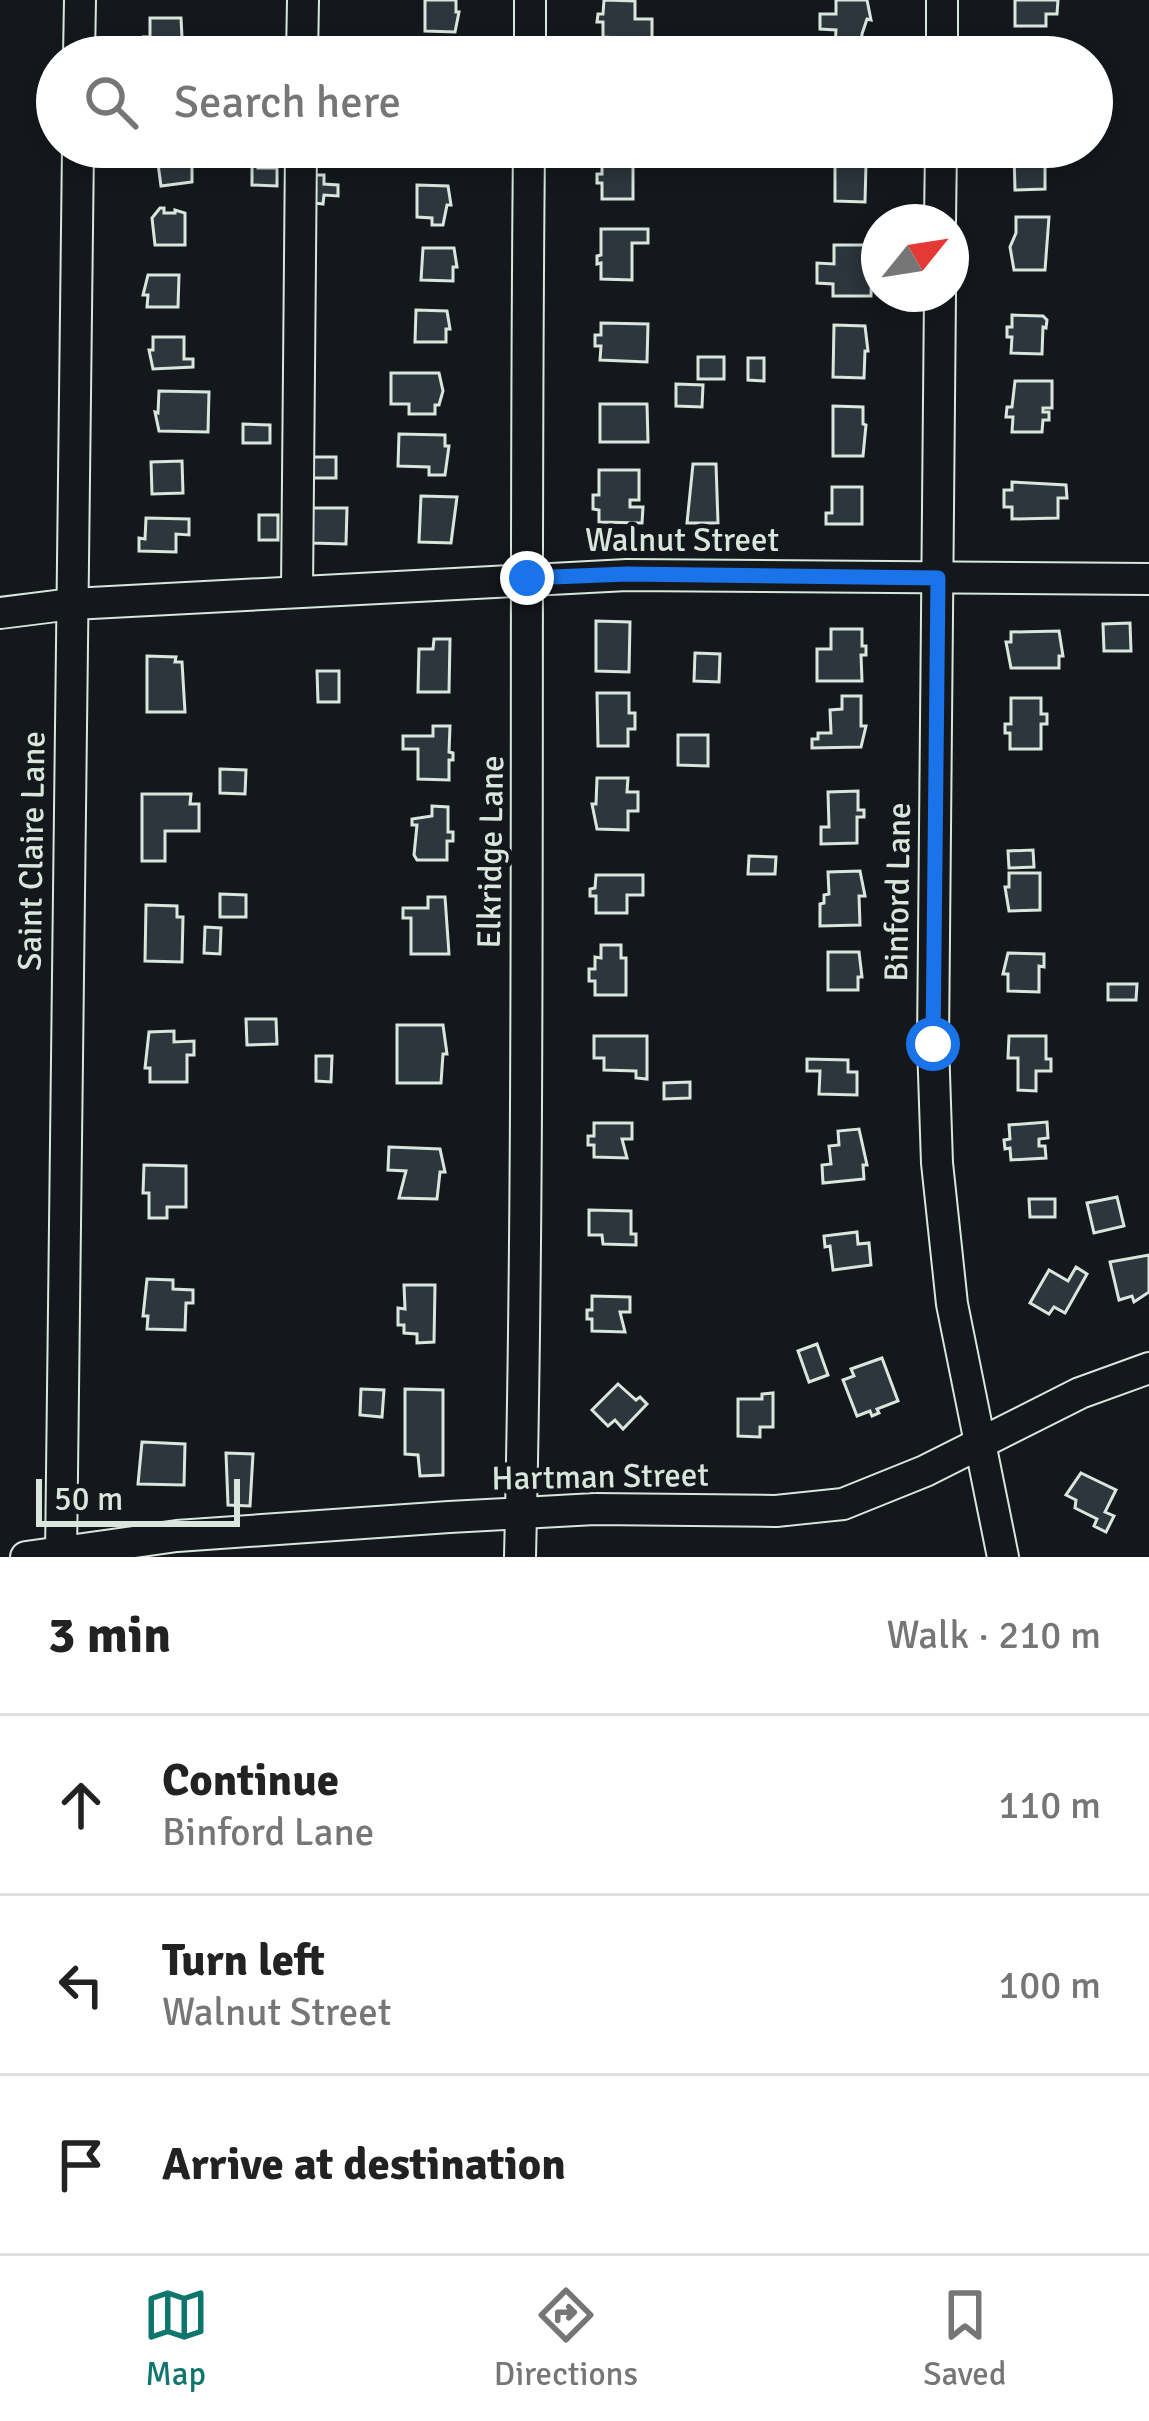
<!DOCTYPE html>
<meta charset="utf-8">
<style>
:root{--surface:#fff;--page:#f2f2f2;--text:#222;--muted:#767676;--line:#e0e0e0;--accent:#0f766e}
body{margin:0;font-family:Signika,sans-serif;background:var(--page);color:var(--text)}
.compass{position:absolute;left:861px;top:204px;width:108px;height:108px;border-radius:50%;background:var(--surface);box-shadow:0 6px 18px #0003;rotate:60deg}
.scale{position:absolute;left:36px;bottom:30px;width:204px;box-sizing:border-box;padding-left:12px;border:6px solid #d8e6dc;border-top:0;font-size:33px;line-height:42px;white-space:nowrap;color:#d8e6dc;-webkit-text-stroke:9px #14181c;paint-order:stroke}
.stop{position:absolute;width:36px;height:36px;margin:-27px;border:9px solid #1a73e8;border-radius:50%;background:#fff}
.stop.end{background:#1a73e8;border-color:#fff;box-shadow:0 3px 12px #0008}
.list{margin:0;padding:0;list-style:none}
h2{display:flex;justify-content:space-between;align-items:center;height:156px;margin:0;padding:0 48px;font-size:51px}
h2 small{font-size:39px;font-weight:400;color:var(--muted)}
.list li{display:grid;grid-template-columns:78px 1fr auto;gap:36px;align-items:center;box-sizing:border-box;height:180px;padding:0 48px;border-top:3px solid var(--line)}
.list b{display:block;font-size:45px;white-space:nowrap}
.list p{margin:0;font-size:39px;white-space:nowrap;color:var(--muted)}
.list em{font-size:39px;font-style:normal;color:var(--muted)}
.icon{flex:none;width:66px;height:66px;fill:none;stroke:currentColor;stroke-width:2;stroke-linecap:round;stroke-linejoin:round}
.map{position:relative;flex:none;width:1149px;height:1557px;overflow:hidden}
.search{position:absolute;background:var(--surface);box-shadow:0 6px 18px #0003;left:36px;right:36px;top:36px;height:132px;display:flex;align-items:center;gap:30px;box-sizing:border-box;padding:0 42px;border-radius:66px;color:var(--muted);font-size:45px}
.sheet{height:696px;background:var(--surface)}
nav{display:flex;justify-content:space-around;align-items:center;box-sizing:border-box;height:168px;border-top:3px solid var(--line);background:var(--surface);font-size:33px;color:var(--muted)}
nav a{display:grid;justify-items:center;gap:6px}
nav .on{color:var(--accent)}
.map>svg:first-child{display:block}
</style>
<div class="map">
<svg width="1149" height="1557" viewBox="0 0 1149 1557">
<rect width="100%" height="100%" fill="#14181c"/>
<g fill="#2c363c" stroke="#d8e6dc" stroke-width="3">
<polygon points="425,0 456,0 456,12 459,12 455,32 425,31"/>
<polygon points="604,0 635,1 635,19 652,19 652,40 603,37 603,22 597,22 598,14 603,14"/>
<polygon points="836,0 867,0 871,20 867,19 862,34 861,48 835,47 836,30 820,29 820,14 836,14"/>
<polygon points="1015,0 1058,0 1057,14 1046,14 1046,26 1015,26"/>
<polygon points="150,18 181,18 183,57 150,57 144,37 150,37"/>
<polygon points="162,147 192,147 192,182 161,186 158,164 162,164"/>
<polygon points="602,149 619,150 619,162 633,162 633,199 602,199 602,183 597,183 597,174 602,174"/>
<polygon points="1045,152 1045,189 1015,190 1014,153"/>
<polygon points="258,163 258,168 277,168 277,186 252,185 252,167"/>
<polygon points="835,164 866,164 865,202 835,201"/>
<polygon points="314,175 324,175 324,184 338,185 338,196 324,195 323,204 314,203"/>
<polygon points="417,185 448,186 451,205 447,205 443,225 432,225 432,218 417,217"/>
<polygon points="160,208 164,208 164,213 175,213 175,210 185,213 185,245 155,245 152,218"/>
<polygon points="1016,217 1049,217 1045,270 1014,270 1010,247 1016,233"/>
<polygon points="601,229 648,229 648,243 632,243 632,280 601,279 601,263 597,264 597,256 601,255"/>
<polygon points="834,245 865,245 865,258 872,258 871,296 833,296 833,284 817,283 817,263 834,264"/>
<polygon points="423,248 454,248 457,267 453,267 453,281 421,280"/>
<polygon points="148,275 179,275 178,307 147,307 148,295 143,295"/>
<polygon points="416,310 447,311 450,329 446,329 446,342 415,342"/>
<polygon points="1012,315 1043,316 1047,320 1046,328 1043,327 1042,354 1011,353 1012,337 1007,337 1007,327 1012,327"/>
<polygon points="601,323 648,324 647,362 600,360 601,346 595,346 595,335 601,335"/>
<polygon points="834,325 865,326 868,351 865,351 864,378 833,377"/>
<polygon points="153,337 184,337 184,359 193,359 193,367 153,369 149,350 153,350"/>
<rect x="698" y="357" width="26" height="22"/>
<polygon points="748,358 764,358 764,381 748,380"/>
<polygon points="391,373 439,373 443,391 439,405 435,405 435,414 409,414 409,404 391,404"/>
<polygon points="1015,381 1052,381 1052,408 1043,408 1043,412 1049,412 1049,420 1043,420 1042,432 1012,432 1013,417 1006,417 1007,407 1012,407"/>
<polygon points="676,384 703,385 702,407 676,406"/>
<polygon points="159,391 209,392 208,432 159,431 155,412 158,413"/>
<polygon points="600,404 647,404 648,442 600,442"/>
<polygon points="833,406 863,407 863,424 866,425 863,456 833,456"/>
<polygon points="243,424 270,425 270,443 243,443"/>
<polygon points="399,434 445,435 445,446 449,446 445,475 429,475 429,467 398,466"/>
<rect x="310" y="457" width="26" height="21"/>
<polygon points="182,461 183,493 152,494 151,462"/>
<polygon points="693,464 716,464 718,523 687,523"/>
<polygon points="599,470 639,470 639,500 630,500 630,507 643,507 642,523 599,522 599,510 593,509 593,495 599,495"/>
<polygon points="1012,482 1066,485 1067,498 1058,498 1058,518 1012,519 1012,507 1004,507 1004,490 1012,490"/>
<polygon points="832,487 862,487 862,524 826,524 826,513 832,513"/>
<polygon points="421,496 457,497 451,543 419,542"/>
<polygon points="311,508 347,508 346,544 311,543"/>
<rect x="259" y="515" width="19" height="25"/>
<polygon points="146,518 189,519 189,535 176,534 176,552 139,551 139,538 145,539"/>
<polygon points="596,621 630,622 629,672 596,671"/>
<polygon points="1130,623 1131,651 1104,651 1103,624"/>
<polygon points="831,629 862,629 862,646 866,646 866,655 861,655 862,681 817,681 817,649 831,649"/>
<polygon points="1059,631 1063,656 1059,656 1059,668 1011,668 1006,642 1011,642 1011,632"/>
<polygon points="434,639 450,639 449,692 418,692 419,649 433,649"/>
<polygon points="695,653 720,654 719,682 694,681"/>
<polygon points="147,656 176,657 175,662 182,662 185,712 147,712"/>
<polygon points="317,671 339,671 339,702 318,702"/>
<polygon points="597,693 629,693 629,713 635,713 635,729 628,729 628,746 598,746"/>
<polygon points="842,696 861,696 861,726 866,726 861,747 812,748 812,739 818,739 818,733 831,733 830,710 842,709"/>
<polygon points="1011,698 1041,698 1041,714 1047,714 1047,724 1041,724 1041,749 1010,749 1010,733 1005,733 1005,724 1011,724"/>
<polygon points="433,726 450,726 449,752 453,753 453,760 449,760 449,780 418,779 418,749 403,749 403,736 433,736"/>
<polygon points="678,735 708,735 708,766 678,765"/>
<polygon points="220,769 246,770 245,794 220,793"/>
<polygon points="597,778 628,778 627,792 638,792 638,811 628,811 628,830 597,829 592,804 596,804"/>
<polygon points="858,791 858,810 864,810 864,817 857,817 857,843 821,844 821,827 829,827 828,792"/>
<polygon points="142,794 191,794 190,804 199,804 199,831 165,831 165,861 142,861"/>
<polygon points="432,806 448,807 448,832 453,832 453,841 447,841 447,860 417,860 414,855 417,825 412,825 412,819 432,816"/>
<polygon points="1033,850 1034,867 1009,868 1008,851"/>
<polygon points="749,856 776,857 775,874 748,874"/>
<polygon points="860,871 865,896 859,896 860,925 820,926 820,904 824,903 824,895 829,894 828,872"/>
<polygon points="1009,873 1040,873 1040,910 1009,911 1005,887 1009,887"/>
<polygon points="596,875 643,875 643,895 627,895 627,913 596,913 596,896 590,896 590,889 595,888"/>
<polygon points="220,894 246,895 246,917 220,917"/>
<polygon points="428,897 445,897 449,954 411,954 411,918 403,918 403,908 428,908"/>
<polygon points="146,905 177,906 177,917 183,917 182,962 145,961"/>
<polygon points="205,927 221,928 220,954 204,953"/>
<polygon points="601,945 621,945 621,958 626,958 626,995 595,995 595,981 589,981 589,969 595,969 595,957 601,958"/>
<polygon points="828,952 859,952 862,977 858,977 858,990 828,990"/>
<polygon points="1008,953 1044,954 1044,967 1039,966 1039,992 1008,991 1008,974 1003,974"/>
<polygon points="1108,984 1137,984 1136,1000 1108,1000"/>
<polygon points="246,1019 276,1019 277,1044 247,1045"/>
<polygon points="397,1025 443,1025 447,1054 443,1054 441,1083 397,1083"/>
<polygon points="174,1031 174,1042 194,1041 194,1055 187,1055 187,1082 150,1082 150,1068 145,1068 149,1032"/>
<polygon points="594,1036 647,1036 647,1079 636,1078 636,1071 604,1070 604,1058 594,1058"/>
<polygon points="1009,1036 1046,1036 1046,1059 1051,1059 1051,1071 1036,1071 1036,1091 1018,1090 1018,1058 1008,1058"/>
<polygon points="316,1056 332,1056 331,1082 316,1081"/>
<polygon points="807,1059 848,1060 848,1072 857,1072 857,1095 819,1094 820,1071 807,1071"/>
<polygon points="690,1082 690,1098 664,1099 664,1083"/>
<polygon points="1047,1122 1048,1138 1039,1139 1039,1146 1045,1146 1046,1158 1011,1160 1010,1148 1005,1149 1004,1140 1010,1139 1009,1125"/>
<polygon points="594,1123 632,1123 632,1139 622,1139 627,1158 594,1157 594,1145 588,1145 588,1136 594,1136"/>
<polygon points="859,1129 867,1165 863,1165 864,1179 823,1183 822,1165 831,1164 829,1146 839,1145 838,1131"/>
<polygon points="389,1147 440,1149 445,1172 440,1172 437,1199 399,1198 406,1171 388,1170"/>
<polygon points="144,1165 186,1166 186,1207 167,1207 167,1218 149,1218 149,1193 143,1193"/>
<polygon points="1117,1197 1124,1226 1094,1233 1087,1203"/>
<polygon points="1029,1199 1055,1199 1055,1217 1030,1217"/>
<polygon points="589,1210 631,1211 631,1234 636,1234 636,1245 603,1244 602,1235 589,1235"/>
<polygon points="857,1232 858,1244 869,1243 871,1265 833,1270 830,1246 825,1247 824,1236"/>
<polygon points="1149,1255 1149,1292 1134,1302 1132,1296 1119,1300 1110,1262"/>
<polygon points="1076,1267 1087,1274 1065,1313 1054,1307 1049,1314 1030,1303 1049,1270 1068,1281"/>
<polygon points="147,1279 173,1280 173,1289 193,1290 193,1303 186,1303 185,1330 147,1329 148,1316 143,1316"/>
<polygon points="404,1285 435,1285 434,1342 417,1343 417,1334 404,1333 404,1325 398,1325 398,1308 405,1309"/>
<polygon points="592,1296 630,1297 630,1312 620,1312 625,1332 592,1331 592,1319 587,1319 587,1310 592,1310"/>
<polygon points="817,1344 828,1375 809,1382 798,1351"/>
<polygon points="882,1358 898,1401 877,1409 879,1413 872,1416 870,1411 857,1416 843,1380 854,1376 851,1369"/>
<polygon points="618,1384 636,1400 640,1397 647,1404 623,1429 615,1420 608,1426 592,1410"/>
<polygon points="361,1389 384,1390 382,1417 360,1415"/>
<polygon points="405,1389 443,1390 443,1475 420,1476 418,1455 405,1454"/>
<polygon points="773,1393 773,1427 760,1427 760,1437 738,1436 738,1399 762,1399 762,1394"/>
<polygon points="142,1442 185,1444 184,1485 138,1484"/>
<polygon points="226,1453 253,1454 250,1506 228,1505"/>
<polygon points="1081,1473 1116,1490 1105,1512 1114,1516 1106,1532 1094,1526 1097,1519 1075,1508 1076,1500 1066,1495"/>
</g>
<g fill="none" stroke-linecap="round" stroke-linejoin="round">
<defs>
<g id="minor">
<polyline points="79,57 80,0"/>
<polyline points="302,57 303,0"/>
<polyline points="530,57 530,0"/>
<polyline points="942,57 942,0"/>
<polyline points="940,222 941,147"/>
<polyline points="940,294 933,1044 937,1163 952,1304 1003,1557"/>
<polyline points="297,591 301,147"/>
<polyline points="0,613 72,604 627,575 1149,579"/>
<polyline points="26,1557 177,1536 449,1517 595,1509 776,1511 843,1504 925,1471 1080,1393 1149,1368"/>
<polyline points="61,1557 78,147"/>
<path d="M520 1557C531 1087 524 617 529 147"/>
</g>
</defs>
<use href="#minor" stroke="#d8e6dc" stroke-width="34"/>
<use href="#minor" stroke="#14181c" stroke-width="30"/>
</g>
<g fill="none" stroke-linecap="round" stroke-linejoin="round">
<polyline stroke="#1a73e8" stroke-width="15" points="527,578 627,574 938,578 933,1044"/>
</g>
<g text-anchor="middle" dominant-baseline="central" stroke-width="9" stroke-linejoin="round" paint-order="stroke">
<g font-size="33" fill="#d8e6dc" stroke="#14181c">
<text x="682" y="540">Walnut Street</text>
<text transform="translate(32 851) rotate(-89)">Saint Claire Lane</text>
<text transform="translate(491 852) rotate(-89)">Elkridge Lane</text>
<text transform="translate(898 892) rotate(-89)">Binford Lane</text>
<text transform="translate(600 1477) rotate(-1)">Hartman Street</text>
</g>
</g>
</svg>
<svg class="compass" viewBox="-18 -18 36 36"><path d="M0-13l5 13h-10z" fill="#e53935"/><path d="M0 13l5-13h-10z" fill="#767676"/></svg>
<div class="scale">50 m</div>
<div class="stop" style="left:933px;top:1044px"></div>
<div class="stop end" style="left:527px;top:578px"></div>
<div class="search"><svg class="icon" aria-label="search" viewBox="0 0 24 24"><circle cx="10" cy="10" r="6"/><path d="M15 15l6 6"/></svg>Search here</div>
</div>
<section class="sheet">
<h2>3 min<small>Walk · 210 m</small></h2>
<ul class="list">
<li><svg class="icon" aria-label="ahead" viewBox="0 0 24 24"><path d="M12 20V5M6 11l6-6 6 6"/></svg><div><b>Continue</b><p>Binford Lane</p></div><em>110 m</em></li>
<li><svg class="icon" aria-label="left" viewBox="0 0 24 24"><path d="M17 20v-9H6M10 6l-5 5 5 5"/></svg><div><b>Turn left</b><p>Walnut Street</p></div><em>100 m</em></li>
<li><svg class="icon" aria-label="arrive" viewBox="0 0 24 24"><path d="M6 21V4h12l-3 4 3 4H6"/></svg><div><b>Arrive at destination</b></div></li>
</ul>
</section>
<nav>
<a class="on"><svg class="icon" aria-label="map" viewBox="0 0 24 24"><path d="M3 6l6-2 6 2 6-2v14l-6 2-6-2-6 2zM9 4v14M15 6v14"/></svg>Map</a>
<a><svg class="icon" aria-label="directions" viewBox="0 0 24 24"><path d="M12 3l9 9-9 9-9-9zM9 14v-3h6M13 9l2 2-2 2"/></svg>Directions</a>
<a><svg class="icon" aria-label="saved" viewBox="0 0 24 24"><path d="M7 4h10v16l-5-4-5 4z"/></svg>Saved</a>
</nav>
